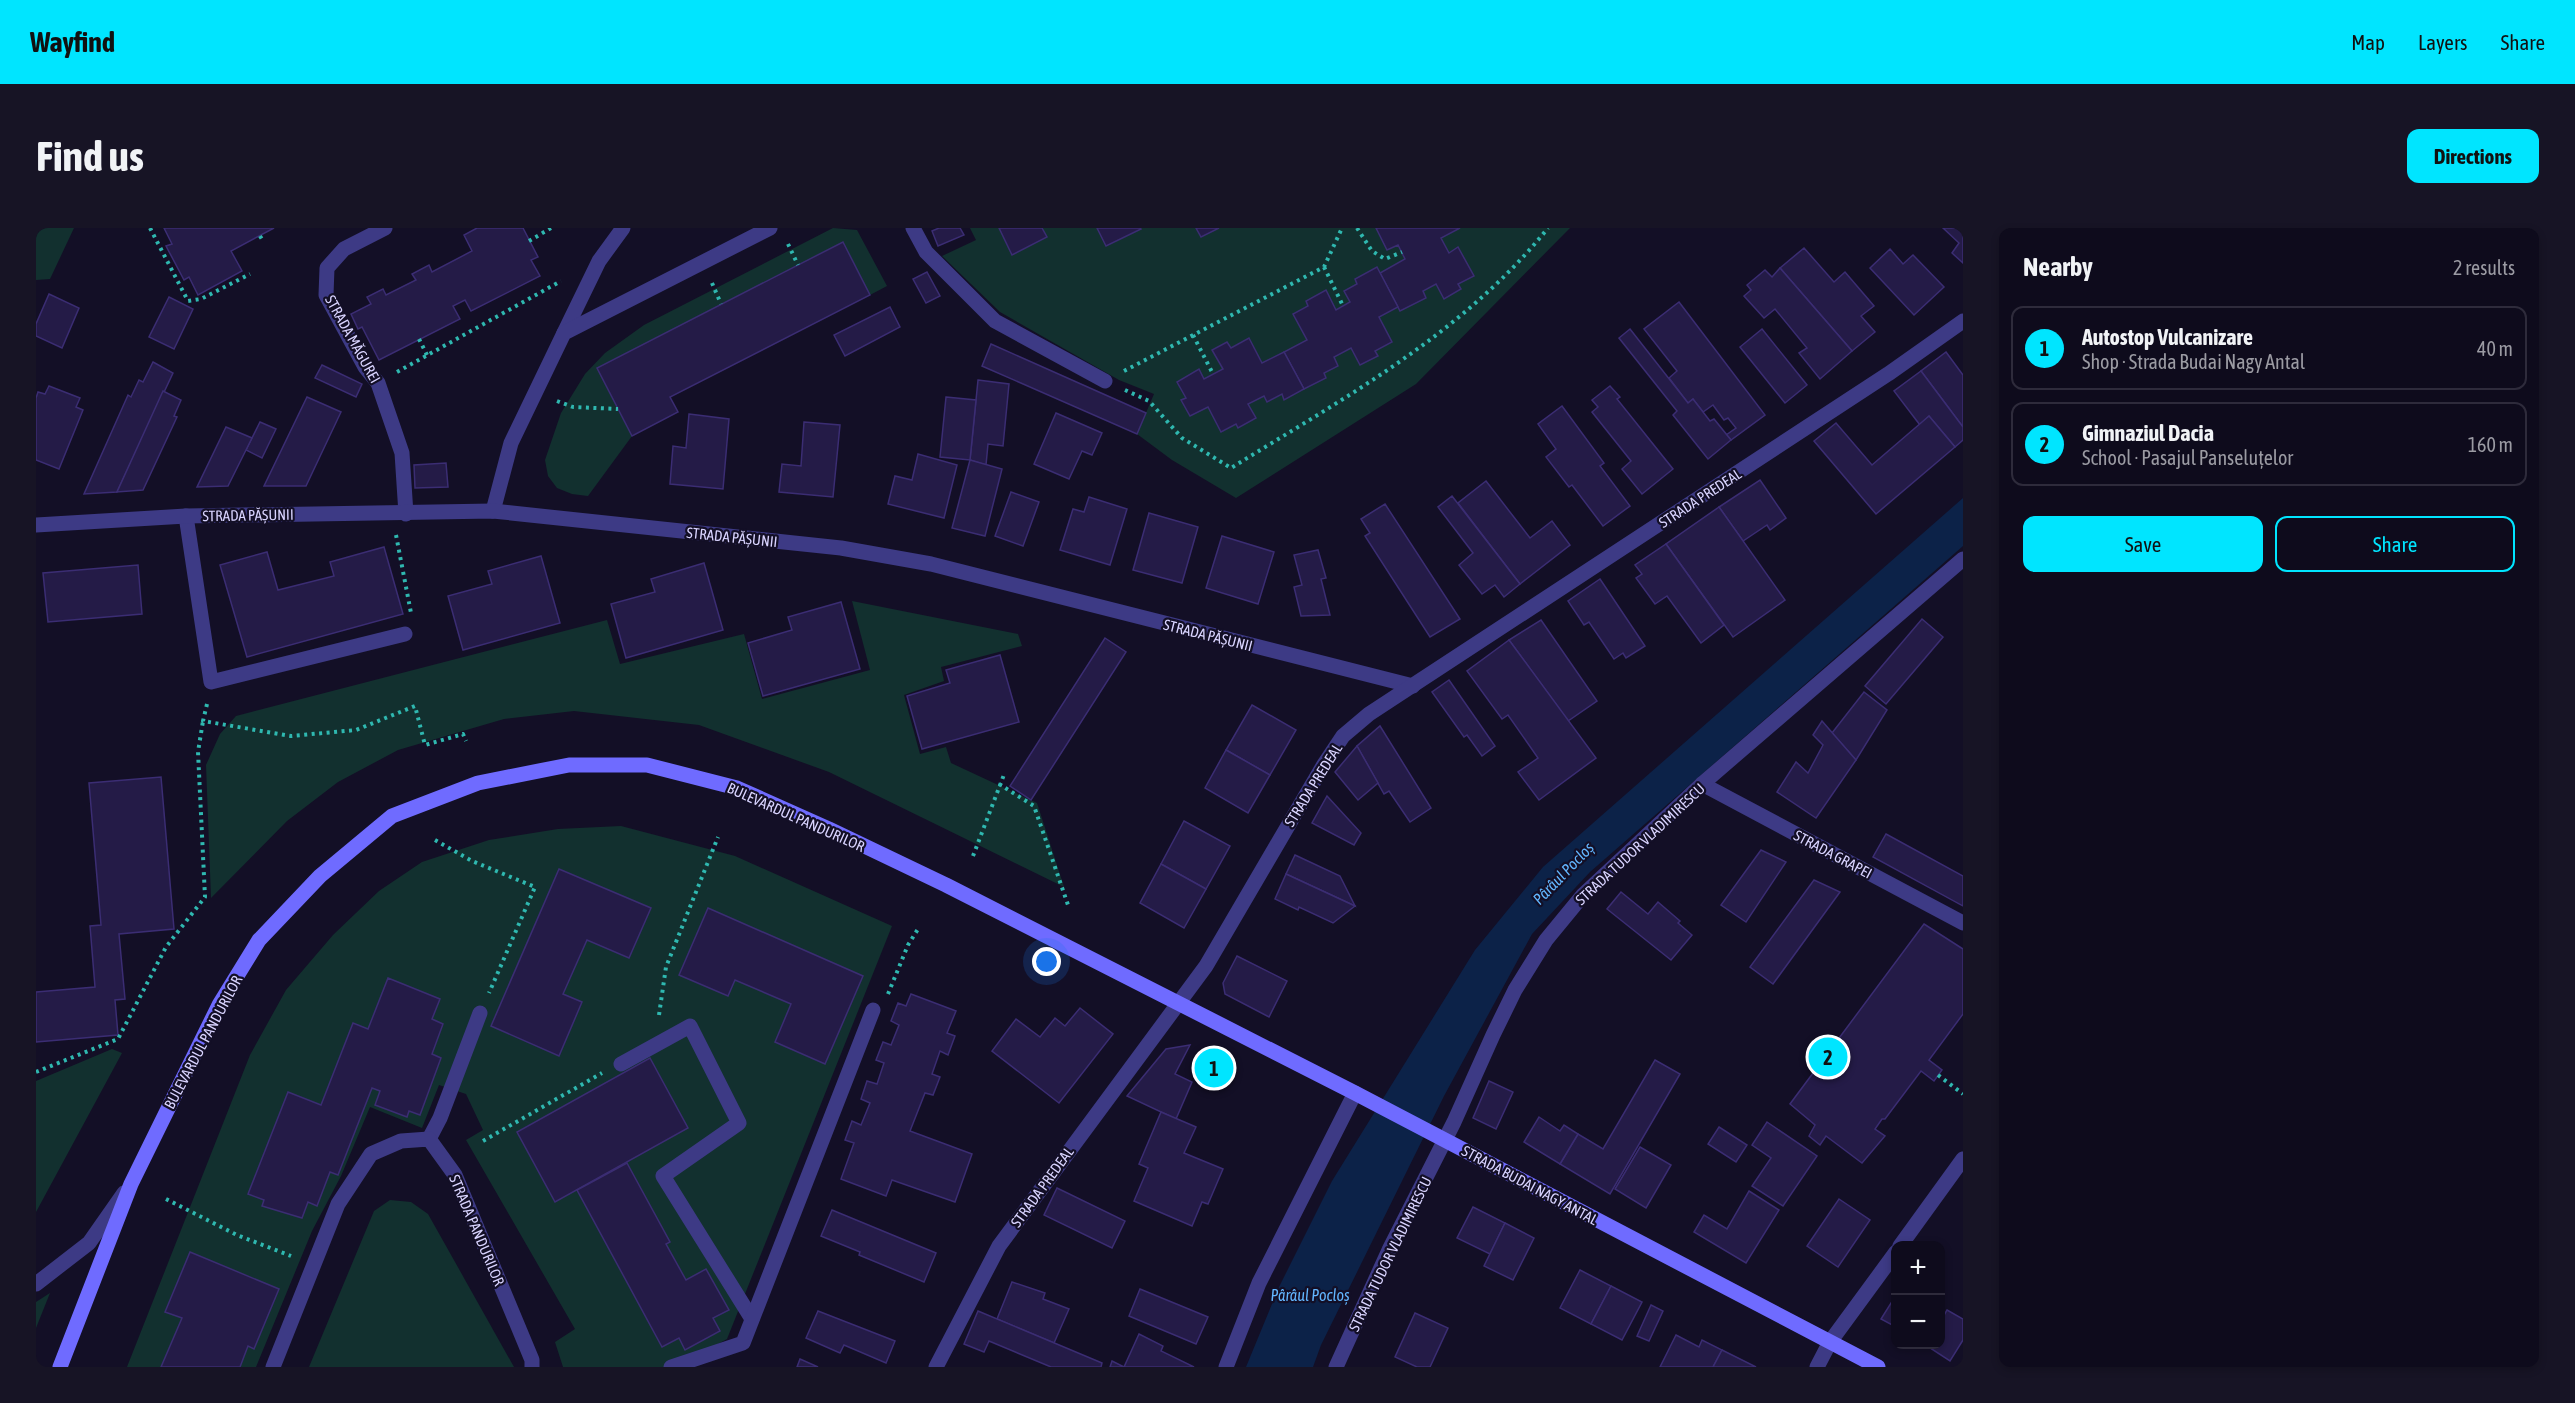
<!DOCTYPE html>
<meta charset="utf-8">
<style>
:root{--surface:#0e0b1c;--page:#171425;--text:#f1f3f6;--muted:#9b9ba3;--line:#2e2b3b;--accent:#00e5ff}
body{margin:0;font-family:"Asap Condensed",sans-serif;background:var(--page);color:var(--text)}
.controls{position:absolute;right:18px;bottom:18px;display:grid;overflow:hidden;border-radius:12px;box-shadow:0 3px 9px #0003}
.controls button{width:54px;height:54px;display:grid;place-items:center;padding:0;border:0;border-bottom:2px solid var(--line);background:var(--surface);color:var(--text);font:30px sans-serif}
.you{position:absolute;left:1011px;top:734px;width:21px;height:21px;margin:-15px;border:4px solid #fff;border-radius:50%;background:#1a73e8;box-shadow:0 0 0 9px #1a73e833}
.badge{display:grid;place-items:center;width:39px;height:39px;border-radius:50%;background:var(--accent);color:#111;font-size:20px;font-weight:700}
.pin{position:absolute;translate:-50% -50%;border:3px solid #fff;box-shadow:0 2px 6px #0006}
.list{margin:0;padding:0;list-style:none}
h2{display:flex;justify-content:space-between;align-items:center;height:78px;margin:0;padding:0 24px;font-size:26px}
h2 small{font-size:20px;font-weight:400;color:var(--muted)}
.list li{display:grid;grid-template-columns:39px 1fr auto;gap:18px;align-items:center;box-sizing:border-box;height:84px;margin:0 12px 12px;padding:0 12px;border:2px solid var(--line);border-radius:12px}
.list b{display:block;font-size:22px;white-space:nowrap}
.list p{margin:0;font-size:20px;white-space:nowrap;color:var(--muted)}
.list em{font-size:20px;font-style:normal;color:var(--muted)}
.actions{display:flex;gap:12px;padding:18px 24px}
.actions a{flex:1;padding:14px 0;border:2px solid var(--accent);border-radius:12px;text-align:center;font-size:21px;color:var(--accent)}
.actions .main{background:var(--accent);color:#111}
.map{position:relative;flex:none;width:1927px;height:1139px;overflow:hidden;border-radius:12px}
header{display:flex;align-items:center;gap:36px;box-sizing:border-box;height:84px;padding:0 30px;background:var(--accent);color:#111}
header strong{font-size:28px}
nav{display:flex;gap:33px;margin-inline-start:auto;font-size:21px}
.intro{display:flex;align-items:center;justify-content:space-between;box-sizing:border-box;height:144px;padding:0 36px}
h1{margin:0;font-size:42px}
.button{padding:15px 27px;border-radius:12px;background:var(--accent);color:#111;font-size:21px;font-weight:700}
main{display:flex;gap:36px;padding:0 36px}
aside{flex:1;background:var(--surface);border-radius:12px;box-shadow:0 3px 9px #0003}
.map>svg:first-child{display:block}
</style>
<header>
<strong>Wayfind</strong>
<nav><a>Map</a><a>Layers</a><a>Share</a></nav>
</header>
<div class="intro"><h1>Find us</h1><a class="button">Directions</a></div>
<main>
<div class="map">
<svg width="1927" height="1139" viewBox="0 0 1927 1139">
<rect width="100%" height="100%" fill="#130f26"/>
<g fill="#12302f">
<polygon points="0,0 38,0 14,51 0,52"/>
<polygon points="797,0 821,2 851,58 834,67 807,14 561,140 596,208 552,268 536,266 521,260 512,248 509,232 525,185 549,146 569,125 608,97"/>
<polygon points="934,0 1534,0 1380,156 1200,270 1136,232 1101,206 1118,166 1083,152 964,84 906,28 940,12"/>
<polygon points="816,373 982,406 986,418 905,439 908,453 868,467 884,526 910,519 915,535 1001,575 1028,659 793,544 663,497 538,483 468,491 362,522 302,554 251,593 175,670 170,537 184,506 200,488 571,392 584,436 708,406 726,471 834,442"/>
<polygon points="585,598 699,628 856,698 691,1111 640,1139 527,1139 519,1114 539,1101 430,912 447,902 430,866 403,857 386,900 334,879 305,948 276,1003 220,1139 91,1139 214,827 250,762 297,707 343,663 386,634 453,612 522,601"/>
<polygon points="76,821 86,825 0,984 0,853"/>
<polygon points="354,972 375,974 392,986 478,1139 273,1139 338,983"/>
<polygon points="14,1065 0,1100 0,1074"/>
</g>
<polygon fill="#0c2248" points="1927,270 1927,318 1554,644 1496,706 1408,868 1285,1117 1277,1139 1210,1139 1243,1059 1296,953 1439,722 1507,639"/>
<g fill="#241b47" stroke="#3b2d73" stroke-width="1.5">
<polygon points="128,0 238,0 195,23 206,43 162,67 153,49 148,52 130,18 136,16"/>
<polygon points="441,0 487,0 502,29 495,32 504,48 435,83 429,72 417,78 424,91 343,132 326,99 322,101 315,86 335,76 331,69 347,61 350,67 380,52 376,46 393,37 396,44 436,23 428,7"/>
<polygon points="903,0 924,0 928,7 902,18 896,3"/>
<polygon points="963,0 1006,0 1011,9 976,27"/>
<polygon points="1061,0 1104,0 1105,1 1070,18"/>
<polygon points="1160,0 1183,0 1165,9"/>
<polygon points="1340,0 1424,0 1405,10 1413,25 1422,19 1438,48 1422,56 1425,61 1408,71 1400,56 1387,63 1390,70 1364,83 1344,45 1369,31 1362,17 1351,22"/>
<polygon points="1907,0 1927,0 1927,35 1916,25 1923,15"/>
<polygon points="807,14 834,67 634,169 642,184 596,208 561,140"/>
<polygon points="1768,20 1798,54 1809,44 1838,78 1825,88 1839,104 1816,123 1744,40"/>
<polygon points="1854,21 1867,36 1877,27 1908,59 1878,87 1834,40"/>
<polygon points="1341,39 1362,79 1343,89 1356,114 1339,123 1342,128 1324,137 1315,120 1298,129 1302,138 1288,145 1290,150 1268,161 1248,124 1271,112 1257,86 1272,78 1270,73 1290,62 1300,82 1314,74 1308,63 1321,56 1319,51"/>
<polygon points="1744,40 1816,123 1784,151 1763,125 1771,120 1739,81 1728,90 1708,68 1715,62 1711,57 1729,42 1736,49"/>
<polygon points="891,44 904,68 890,75 877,51"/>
<polygon points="13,66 43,80 26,120 0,108 0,96"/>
<polygon points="133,69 157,81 138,121 113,109"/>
<polygon points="1643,74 1729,187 1695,212 1690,207 1700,200 1692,190 1688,192 1677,177 1667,184 1657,171 1652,175 1633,150 1641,143 1608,101"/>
<polygon points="854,79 864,99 809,128 798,107"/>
<polygon points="1594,101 1652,175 1657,171 1674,193 1678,191 1695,212 1672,231 1637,187 1641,183 1583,110"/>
<polygon points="1726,101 1771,157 1749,175 1704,119"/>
<polygon points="1213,110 1226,135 1248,124 1268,161 1248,172 1246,166 1231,174 1228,168 1212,176 1220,190 1202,200 1200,196 1185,204 1172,179 1154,188 1145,172 1150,170 1141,154 1163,141 1168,151 1187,141 1176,122 1191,114 1195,120"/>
<polygon points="955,116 1110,185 1101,206 946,138"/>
<polygon points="1910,124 1927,147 1927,199 1885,143"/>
<polygon points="117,134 137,145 81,264 48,266 92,167 95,169 103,152 107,154"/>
<polygon points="286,137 326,156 320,169 279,150"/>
<polygon points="1885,143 1927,199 1927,212 1919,219 1893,188 1884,197 1858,163"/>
<polygon points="942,152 973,156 967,218 952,216 950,237 934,232"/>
<polygon points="13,158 44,170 40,179 47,182 23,241 0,232 0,170 2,164 9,166"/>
<polygon points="1574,158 1584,169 1581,171 1637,241 1606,266 1586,241 1595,233 1556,184 1562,179 1556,172"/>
<polygon points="127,163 145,172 138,188 141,189 107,262 81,264"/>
<polygon points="271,169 305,184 270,258 228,258"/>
<polygon points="910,169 940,172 934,232 904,229"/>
<polygon points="1526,178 1568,235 1564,238 1594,278 1567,298 1536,257 1533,259 1510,229 1520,221 1502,196"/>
<polygon points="1020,185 1066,205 1056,227 1046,223 1033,251 998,236"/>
<polygon points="653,186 693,191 687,261 634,256 637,218 650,220"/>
<polygon points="1893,188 1919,219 1840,286 1778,213 1800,195 1836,237"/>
<polygon points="224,194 240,201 226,230 210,222"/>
<polygon points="768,194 804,197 797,269 743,264 746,236 765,238"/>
<polygon points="190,199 216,210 192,258 161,259"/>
<polygon points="882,226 921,237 908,290 852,276 859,248 876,252"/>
<polygon points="934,232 966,241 949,308 916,300"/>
<polygon points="410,235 412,259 379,260 378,237"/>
<polygon points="1724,252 1750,290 1734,302 1731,297 1707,313 1683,279"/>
<polygon points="1450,253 1494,310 1516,293 1534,317 1484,356 1422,275"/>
<polygon points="975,264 1003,274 987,318 959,308"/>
<polygon points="1416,268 1484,356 1468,369 1459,357 1446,366 1423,337 1437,325 1402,279"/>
<polygon points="1053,269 1091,281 1074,337 1024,322 1037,281 1048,284"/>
<polygon points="1349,276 1424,391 1394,409 1329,308 1334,305 1325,291"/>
<polygon points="1683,279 1749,372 1697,409 1630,316"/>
<polygon points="1113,285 1162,299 1146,355 1097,342"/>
<polygon points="1186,308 1238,324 1222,376 1170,360"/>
<polygon points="1630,316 1688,397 1665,415 1631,368 1619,376 1600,350 1606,346 1599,337"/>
<polygon points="348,319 367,386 211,429 184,337 231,324 242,362 298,348 294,334"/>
<polygon points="1282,322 1290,350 1285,351 1294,387 1265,388 1258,359 1266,357 1258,327"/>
<polygon points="505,328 524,395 427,422 412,368 456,356 452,343"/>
<polygon points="668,335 687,402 590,430 575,376 619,364 615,351"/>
<polygon points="102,337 106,386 12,394 7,345"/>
<polygon points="1564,351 1609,418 1590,430 1587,425 1578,431 1553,394 1548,397 1532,373"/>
<polygon points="805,374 824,441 727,468 712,415 756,402 752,389"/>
<polygon points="1886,391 1907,409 1850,476 1829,458"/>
<polygon points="1505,392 1561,473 1532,493 1473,412"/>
<polygon points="1069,410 1090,424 995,572 974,558"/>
<polygon points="1473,412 1560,530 1503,572 1482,544 1502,530 1472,487 1466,491 1431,443"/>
<polygon points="964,427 983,494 886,521 871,468 914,455 910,442"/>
<polygon points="1413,452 1459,518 1446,528 1431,507 1428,509 1396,464"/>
<polygon points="1828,464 1851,482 1820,532 1796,505"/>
<polygon points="1216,477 1260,502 1234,547 1190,522"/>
<polygon points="1786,493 1820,532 1780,590 1741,564 1760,534 1772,545 1787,517 1777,507"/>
<polygon points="1344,498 1395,580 1374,594 1353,563 1348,566 1321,518"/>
<polygon points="1321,518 1342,555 1322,572 1299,544"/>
<polygon points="1190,522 1234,547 1212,585 1169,560"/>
<polygon points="125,549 138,701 83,706 89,771 79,772 82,807 0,814 0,764 59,759 54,698 65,697 53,555"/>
<polygon points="1291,568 1325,605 1318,617 1276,595"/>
<polygon points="1148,593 1194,618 1170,661 1125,636"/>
<polygon points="1850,606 1927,648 1927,678 1837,629"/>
<polygon points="1725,622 1750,634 1710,694 1685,677"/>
<polygon points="1259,627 1304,648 1319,678 1250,646"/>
<polygon points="1125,636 1170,661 1148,700 1104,675"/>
<polygon points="523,641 615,680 593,730 551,712 527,766 546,774 523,828 455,798"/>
<polygon points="1250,646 1319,678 1297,695 1263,679 1262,682 1239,671"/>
<polygon points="1778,652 1804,664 1737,756 1714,739"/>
<polygon points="1585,664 1612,686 1622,674 1644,693 1642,695 1656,707 1635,732 1571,681"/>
<polygon points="672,680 827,748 789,836 739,814 755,776 699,752 692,768 643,747"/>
<polygon points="1888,696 1927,721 1927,786 1893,832 1906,842 1898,853 1885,843 1849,891 1846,891 1839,901 1849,908 1826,935 1790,908 1784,917 1773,908 1779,897 1754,876"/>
<polygon points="1201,728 1251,753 1233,789 1189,766 1187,755"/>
<polygon points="352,750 404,771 396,791 407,796 396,826 405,830 384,887 373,883 371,889 339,877 344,863 336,860 302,947 294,944 281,978 272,974 266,990 226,978 228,972 212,966 252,864 285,877 317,795 332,801"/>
<polygon points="875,766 920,783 911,805 919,808 912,827 904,823 896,846 904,849 897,867 889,865 874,903 936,926 919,974 856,952 850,968 805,951 818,915 809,912 816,893 825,897 834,875 825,871 831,853 841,856 848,835 840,832 847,814 855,817 863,797 855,793 862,775 870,778"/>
<polygon points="1044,780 1077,806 1023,875 956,823 980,791 1004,809 1019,790 1029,798"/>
<polygon points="1154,817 1139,846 1156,854 1140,891 1091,868 1130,821"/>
<polygon points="614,830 652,900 519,974 481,904"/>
<polygon points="1619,832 1644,846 1574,966 1524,936 1542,906 1567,921"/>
<polygon points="1453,853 1477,864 1460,901 1437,890"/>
<polygon points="1125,884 1160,899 1148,925 1187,941 1172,976 1166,974 1156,998 1098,973 1112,940 1103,936"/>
<polygon points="1503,889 1524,903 1528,897 1542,906 1524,936 1488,914"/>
<polygon points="1731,894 1781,928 1747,978 1716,958 1735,930 1716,917"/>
<polygon points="1683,899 1711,917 1700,934 1672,916"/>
<polygon points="1604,919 1635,937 1610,980 1579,961"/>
<polygon points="591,935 634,1014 630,1016 650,1052 670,1041 693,1082 677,1090 684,1103 649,1122 643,1110 626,1119 541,962"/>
<polygon points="1021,960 1089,993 1076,1020 1008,987"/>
<polygon points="1713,963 1743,982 1710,1035 1658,1004 1668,987 1691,1001"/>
<polygon points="1803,971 1834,992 1802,1039 1771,1018"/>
<polygon points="1437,979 1469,995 1454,1026 1421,1010"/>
<polygon points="796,982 900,1025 888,1054 823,1027 824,1024 785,1008"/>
<polygon points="1469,995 1498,1010 1477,1052 1448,1038"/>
<polygon points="154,1024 243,1061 218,1121 212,1118 204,1139 125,1139 146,1090 129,1084"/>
<polygon points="1544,1042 1575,1058 1555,1096 1524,1080"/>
<polygon points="976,1054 1009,1065 1007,1071 1033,1081 1018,1115 961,1091"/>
<polygon points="1575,1058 1606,1074 1586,1112 1555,1096"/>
<polygon points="1104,1061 1172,1089 1160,1116 1093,1088"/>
<polygon points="1860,1067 1860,1099 1845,1091"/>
<polygon points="1615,1077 1627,1083 1613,1113 1601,1108"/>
<polygon points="1911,1082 1927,1091 1927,1112 1914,1133 1888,1116 1904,1116 1904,1094"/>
<polygon points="782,1083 859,1113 850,1135 808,1117 804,1125 770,1110"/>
<polygon points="942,1083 1066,1135 1065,1139 1015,1139 953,1113 948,1124 928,1116"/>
<polygon points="1379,1085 1412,1100 1394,1139 1381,1139 1359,1129"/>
<polygon points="1103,1106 1127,1118 1125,1123 1158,1139 1088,1139"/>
<polygon points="1640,1107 1663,1119 1666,1112 1686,1122 1677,1139 1624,1139"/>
<polygon points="1686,1122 1720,1139 1677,1139"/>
<polygon points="764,1131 782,1139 761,1139"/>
<polygon points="1076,1133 1088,1139 1074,1139"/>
</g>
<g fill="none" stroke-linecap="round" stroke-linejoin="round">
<g stroke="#2fb8b0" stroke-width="4" stroke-dasharray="3 4.5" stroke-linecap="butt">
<polyline points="114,0 152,73 165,71 214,46"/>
<polyline points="1321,0 1336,23 1349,31 1366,24"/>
<polyline points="224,8 227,13"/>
<polyline points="493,13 515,0"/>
<polyline points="752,16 762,37"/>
<polyline points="1288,39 1307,78"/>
<polyline points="676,55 685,76"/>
<polyline points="1157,107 1177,146"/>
<polyline points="383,111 391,127"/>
<polyline points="1088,143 1288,39 1306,0"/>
<polyline points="361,144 525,53"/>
<path d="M1089 162 1113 173 1146 210 1195 240C1308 170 1428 105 1512 0"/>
<polyline points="521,173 537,179 582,181"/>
<polyline points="360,307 375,385"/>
<polyline points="171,476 167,493 255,508 320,502 379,478 389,517 427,506 430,513"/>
<polyline points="963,556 998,578 1032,677"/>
<polyline points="399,612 436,633 499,659 453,765"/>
<polyline points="937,628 969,544"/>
<polyline points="852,766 872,717 882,701"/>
<polyline points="623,787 630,739 682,609"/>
<polyline points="0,844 82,811 130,719 169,669 162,524 167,493"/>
<polyline points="1902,847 1927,866"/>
<polyline points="447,913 566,845"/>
<polyline points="130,971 201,1007 255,1028"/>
</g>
<g stroke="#3d3a85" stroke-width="15">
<polyline points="349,0 308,21 291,40 290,67 329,139 342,155 366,225 370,286"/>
<polyline points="877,0 890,24 959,93 1069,153"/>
<polyline points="150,288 175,454 369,406"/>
<polyline points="585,836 654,798 703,895 627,948 716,1091"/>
<polyline points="393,911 404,890 444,785"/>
<polyline points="635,1139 707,1115 837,782"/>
</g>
<g stroke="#3d3a85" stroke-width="15">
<polyline points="528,105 563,33 587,0"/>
<polyline points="457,283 475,215 528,105 734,0"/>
<polyline points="0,297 150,288 457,283 805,320 895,336 1377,458"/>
<polyline points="1666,556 1927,695"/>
<polyline points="1864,1018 1927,931"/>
<polyline points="237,1139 302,976 335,926 365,913 393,911 419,947 496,1132 496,1139"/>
<polyline points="1190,1139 1223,1055 1319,865"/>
<polyline points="1300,1139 1353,1022 1418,894 1457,807 1479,762 1510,712 1547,667 1666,556 1927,331"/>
<polyline points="1781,1139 1794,1114 1860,1024"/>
</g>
<g stroke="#3d3a85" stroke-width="15">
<polyline points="0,1056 53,1015 88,965"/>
<polyline points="900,1139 963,1018 1170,738 1287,538 1307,508 1333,486 1852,146 1927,93"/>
</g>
<polyline stroke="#6f6bff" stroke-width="15" points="24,1139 95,956 183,777 223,712 284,648 356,588 442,555 533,537 611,537 701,560 793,601 910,657 1319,865 1842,1139"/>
</g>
<g text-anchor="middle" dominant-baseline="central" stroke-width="4.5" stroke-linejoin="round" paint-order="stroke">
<g font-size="15" fill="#d9d4ff" stroke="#130f26">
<text transform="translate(317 111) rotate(61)">STRADA MĂGUREI</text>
<text transform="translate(1664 270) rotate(-33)">STRADA PREDEAL</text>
<text transform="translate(212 287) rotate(-1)">STRADA PĂȘUNII</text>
<text transform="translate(696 309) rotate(6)">STRADA PĂȘUNII</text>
<text transform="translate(1172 407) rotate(14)">STRADA PĂȘUNII</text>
<text transform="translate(1277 557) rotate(-58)">STRADA PREDEAL</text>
<text transform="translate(760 589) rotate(24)">BULEVARDUL PANDURILOR</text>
<text transform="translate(1604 616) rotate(-43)">STRADA TUDOR VLADIMIRESCU</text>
<text transform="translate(1797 626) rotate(28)">STRADA GRAPEI</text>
<text transform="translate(167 814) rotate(-62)">BULEVARDUL PANDURILOR</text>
<text transform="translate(1494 957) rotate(28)">STRADA BUDAI NAGY ANTAL</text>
<text transform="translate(1006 959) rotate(-54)">STRADA PREDEAL</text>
<text transform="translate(441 1002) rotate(67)">STRADA PANDURILOR</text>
<text transform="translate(1354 1026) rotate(-64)">STRADA TUDOR VLADIMIRESCU</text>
</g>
<g font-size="16" font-style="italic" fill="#62b6ff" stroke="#130f26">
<text transform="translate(1527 645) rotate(-46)">Pârâul Pocloș</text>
<text x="1274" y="1067">Pârâul Pocloș</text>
</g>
</g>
</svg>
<div class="controls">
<button>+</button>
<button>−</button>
</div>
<div class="you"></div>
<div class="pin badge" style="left:1178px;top:840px">1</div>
<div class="pin badge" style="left:1792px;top:829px">2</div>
</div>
<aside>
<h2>Nearby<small>2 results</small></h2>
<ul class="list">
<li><span class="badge">1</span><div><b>Autostop Vulcanizare</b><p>Shop · Strada Budai Nagy Antal</p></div><em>40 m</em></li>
<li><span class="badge">2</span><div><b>Gimnaziul Dacia</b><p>School · Pasajul Panseluțelor</p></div><em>160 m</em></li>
</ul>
<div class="actions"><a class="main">Save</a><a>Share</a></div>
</aside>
</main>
